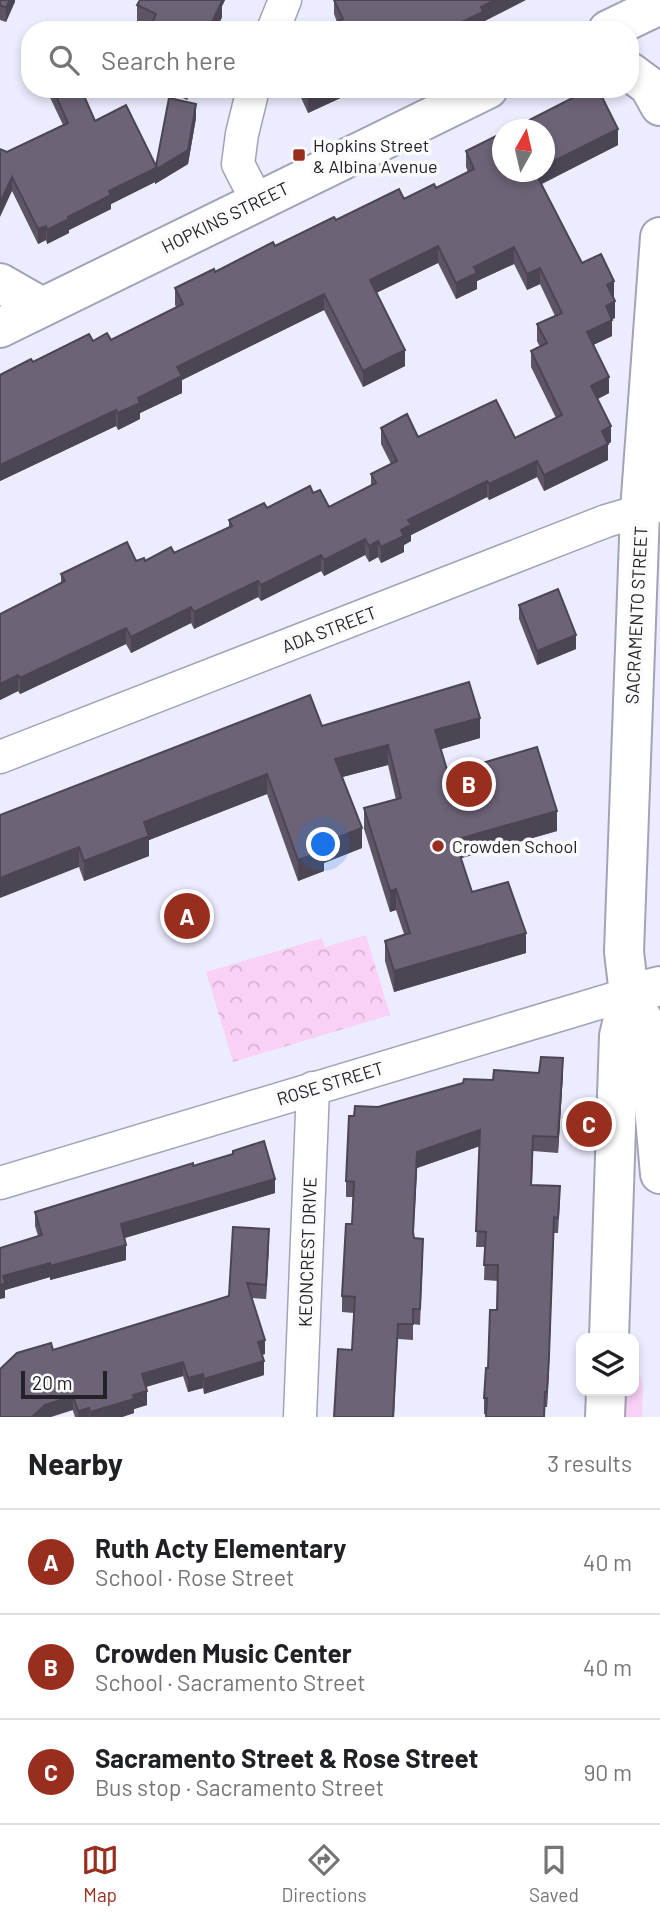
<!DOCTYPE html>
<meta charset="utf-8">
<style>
:root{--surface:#fff;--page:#f2f2f2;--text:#202124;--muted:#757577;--line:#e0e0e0;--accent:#982e1e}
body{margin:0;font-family:Barlow,sans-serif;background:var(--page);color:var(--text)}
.controls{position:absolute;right:21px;bottom:21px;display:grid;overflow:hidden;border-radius:14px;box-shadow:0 4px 10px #0003}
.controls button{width:63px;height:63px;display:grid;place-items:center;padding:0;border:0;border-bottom:2px solid var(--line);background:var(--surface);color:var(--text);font:35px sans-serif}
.compass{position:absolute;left:492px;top:119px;width:63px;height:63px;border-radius:50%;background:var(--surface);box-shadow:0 4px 10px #0003;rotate:8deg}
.scale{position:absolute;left:21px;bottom:18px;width:86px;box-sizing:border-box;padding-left:7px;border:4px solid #22222a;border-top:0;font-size:19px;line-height:24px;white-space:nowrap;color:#22222a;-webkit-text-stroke:5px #fbfbfb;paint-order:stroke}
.you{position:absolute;left:324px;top:845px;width:24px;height:24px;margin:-18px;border:5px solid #fff;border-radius:50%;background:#1a73e8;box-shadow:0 0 0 10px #1a73e833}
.badge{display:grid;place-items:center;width:46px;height:46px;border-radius:50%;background:var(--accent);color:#fff;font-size:23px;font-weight:700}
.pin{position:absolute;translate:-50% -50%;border:4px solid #fff;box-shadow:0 2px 7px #0006}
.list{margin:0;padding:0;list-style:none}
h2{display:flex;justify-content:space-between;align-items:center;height:91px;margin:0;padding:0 28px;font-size:30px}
h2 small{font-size:23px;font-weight:400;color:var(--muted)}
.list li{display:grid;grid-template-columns:46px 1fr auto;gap:21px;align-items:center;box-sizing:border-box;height:105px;padding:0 28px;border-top:2px solid var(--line)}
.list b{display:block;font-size:26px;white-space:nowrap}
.list p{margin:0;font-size:23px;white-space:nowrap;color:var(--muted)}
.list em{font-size:23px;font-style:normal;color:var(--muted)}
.icon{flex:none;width:38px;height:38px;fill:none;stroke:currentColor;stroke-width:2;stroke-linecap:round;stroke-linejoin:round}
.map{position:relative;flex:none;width:660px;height:1417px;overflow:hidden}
.search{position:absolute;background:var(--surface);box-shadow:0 4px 10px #0003;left:21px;right:21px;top:21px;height:77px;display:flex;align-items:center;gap:18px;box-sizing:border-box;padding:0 24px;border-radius:28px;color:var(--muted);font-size:26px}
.sheet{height:406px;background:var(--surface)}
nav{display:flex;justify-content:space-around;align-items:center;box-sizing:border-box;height:98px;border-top:2px solid var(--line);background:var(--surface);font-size:19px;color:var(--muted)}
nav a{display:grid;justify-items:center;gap:4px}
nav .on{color:var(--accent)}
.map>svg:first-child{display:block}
</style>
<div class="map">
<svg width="660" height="1417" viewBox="0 0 660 1417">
<defs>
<pattern id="park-crowns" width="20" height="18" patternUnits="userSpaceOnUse" patternTransform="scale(1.75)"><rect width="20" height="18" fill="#f9d1f7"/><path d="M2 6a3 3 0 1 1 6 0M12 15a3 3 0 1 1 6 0" fill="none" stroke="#d5b3d4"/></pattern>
</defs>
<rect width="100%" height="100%" fill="#ececff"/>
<path fill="#f9d1f7" d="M634 1368C647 1379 642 1401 642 1417H618L619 1391H634Z"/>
<polygon fill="url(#park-crowns)" points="366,935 390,1015 233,1062 206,972 322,938 325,947"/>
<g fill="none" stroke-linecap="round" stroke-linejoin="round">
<defs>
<g id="street">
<polyline points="273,30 285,0"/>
<polyline points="253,89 242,134 238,164 257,201"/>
<polyline points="0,757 606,521 660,505"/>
<polyline points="0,1183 629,994"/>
<polyline points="300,1417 313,1088"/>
</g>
<g id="secondary">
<polyline points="608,30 660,5"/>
<polyline points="630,72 649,86 660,106"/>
<polyline points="660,237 640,511 624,952 629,994 647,1027 660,1174"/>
<polyline points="0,283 42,307"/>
<polyline points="0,328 488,89"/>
<polyline points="629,994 660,986"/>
<polyline points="609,1338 619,1036 629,994"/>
<polyline points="605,1417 606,1391"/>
</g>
</defs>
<use href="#street" stroke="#a3a3b8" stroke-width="35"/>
<use href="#secondary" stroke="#a3a3b8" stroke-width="42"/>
<use href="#street" stroke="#fff" stroke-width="32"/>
<use href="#secondary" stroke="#fff" stroke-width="38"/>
</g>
<g fill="#5d5565">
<polygon points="0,0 15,0 6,22 0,20"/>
<polygon points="140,0 225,0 222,6 222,17 216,30 149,30 150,27 137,21 137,5"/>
<polygon points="334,0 483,22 483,28 479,30 323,30 323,28 337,22 334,14"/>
<polygon points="46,89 81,89 95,121 156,166 196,118 188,164 155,184 155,182 111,204 111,209 69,230 69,233 47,244 46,240 38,244 12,191 7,152 63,125"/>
<polygon points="164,89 192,89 187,100"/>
<polygon points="297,89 360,89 308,113"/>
<polygon points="618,145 542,184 582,263 614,297 613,298 615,318 612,319 612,336 593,345 609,393 598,399 611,442 608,444 608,460 544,491 537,477 489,500 487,497 411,535 411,541 404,545 404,552 381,563 378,557 369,562 365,555 324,576 321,571 261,601 258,597 194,629 191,623 131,653 126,644 20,694 18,691 0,700 61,583 61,574 145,561 174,553 229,527 229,520 313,493 329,507 371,486 371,474 391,464 381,444 381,428 418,437 515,438 556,418 531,367 531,351 540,347 537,341 537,324 555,316 540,284 527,290 514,264 477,281 477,289 456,299 438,263 376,293 405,366 363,387 324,310 182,380 182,393 140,413 140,419 118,430 116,426 0,481 0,375 93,341 111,340 177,308 175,305 175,288 336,220 436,188 468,172 466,167 466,151"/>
<polygon points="519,605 576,649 537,665 519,619"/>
<polygon points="322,726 480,738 441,749 448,773 557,831 461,858 472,892 526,953 394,992 385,961 385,941 404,934 396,910 390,912 364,829 364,808 396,800 388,765 342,777 362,848 324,863 324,871 298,881 267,794 149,840 149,856 84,881 79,867 0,815"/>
<polygon points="539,1073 563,1074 558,1153 533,1151 532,1185 560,1201 558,1233 554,1233 547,1407 545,1407 544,1417 486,1417 486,1414 484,1414 484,1398 497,1310 498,1281 484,1280 485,1247 476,1247 480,1146 417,1168 413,1236 423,1254 420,1325 413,1324 413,1340 398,1339 352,1350 354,1313 342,1312 342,1296 352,1224 353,1197 346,1197 346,1181 354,1116 378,1107 493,1080"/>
<polygon points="233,1151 275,1193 125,1238 126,1260 50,1280 50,1277 5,1290 5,1298 0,1248 38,1236 35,1226 35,1212 233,1154"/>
<polygon points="269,1243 266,1299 252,1298 265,1354 262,1355 264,1375 204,1394 203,1388 188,1392 183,1376 146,1387 147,1405 134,1409 134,1413 122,1417 75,1417 53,1350 229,1296"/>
</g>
<g fill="#4c4553">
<polygon points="10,0 15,0 15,2 6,22 6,8"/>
<polygon points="218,0 225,0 222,6 222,17 216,30 208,30"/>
<polygon points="495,0 526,0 483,22 483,28 479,30 446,30 481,7"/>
<polygon points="187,89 192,89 187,100"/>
<polygon points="326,89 360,89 308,113 308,98"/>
<polygon points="196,104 196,118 188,164 155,184 155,182 111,204 111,209 69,230 69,233 47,244 47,230 109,191 156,168"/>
<polygon points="618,129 618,145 535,187 535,172 544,172 544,166"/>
<polygon points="12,177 12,191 0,217 0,203"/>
<polygon points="46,226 46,240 38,244 38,229"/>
<polygon points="438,246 438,263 370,296 370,280"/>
<polygon points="514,247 514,264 477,281 477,289 456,299 456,283 474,267"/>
<polygon points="540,268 540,284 527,290 527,274"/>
<polygon points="614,281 614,297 607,301 607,285"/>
<polygon points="324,294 324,310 182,380 182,393 140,413 140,419 118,430 118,413 177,367"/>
<polygon points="615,301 615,318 606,322 606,306"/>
<polygon points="612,320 612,336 587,348 587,332"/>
<polygon points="405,350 405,366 363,387 363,371"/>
<polygon points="609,377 609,393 591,402 591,386"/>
<polygon points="116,410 116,426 0,481 0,465"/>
<polygon points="611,426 611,442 608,444 608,460 544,491 544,475 602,431"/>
<polygon points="537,461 537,477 489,500 489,484"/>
<polygon points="487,481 487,497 411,535 411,541 404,545 404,552 381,563 381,547 401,530 408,520"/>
<polygon points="365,539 365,555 324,576 324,560"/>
<polygon points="378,541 378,557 369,562 369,546"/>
<polygon points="321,555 321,571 261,601 261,585"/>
<polygon points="258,581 258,597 194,629 194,612"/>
<polygon points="191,607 191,623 131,653 131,637"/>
<polygon points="126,628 126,644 20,694 20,678"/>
<polygon points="576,635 576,649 537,665 537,651"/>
<polygon points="18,675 18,691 0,700 0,684"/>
<polygon points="480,718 480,738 435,751 435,730"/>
<polygon points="388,745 388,765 335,779 335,759"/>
<polygon points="267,774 267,794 149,840 149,856 84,881 84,861 144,822"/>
<polygon points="557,811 557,831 455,860 455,840"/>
<polygon points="362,828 362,848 324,863 324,871 298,881 298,860 321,844"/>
<polygon points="79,847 79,867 0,898 0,878"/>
<polygon points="396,889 396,910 390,912 390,891"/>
<polygon points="526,933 526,953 394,992 394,971"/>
<polygon points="563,1058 563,1074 558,1153 558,1137"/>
<polygon points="480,1130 480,1146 417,1168 413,1248 417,1152"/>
<polygon points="275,1179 275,1193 121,1239 121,1224"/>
<polygon points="554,1217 549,1372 547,1407 547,1392"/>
<polygon points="269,1229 269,1243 266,1299 266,1285"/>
<polygon points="126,1245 126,1260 50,1280 50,1266"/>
<polygon points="50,1263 50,1277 5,1290 5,1298 0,1299 0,1285 3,1276"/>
<polygon points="398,1324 394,1417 393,1417"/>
<polygon points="265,1340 265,1354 258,1356 258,1342"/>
<polygon points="264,1361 264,1375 204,1394 204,1379"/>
<polygon points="183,1362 183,1376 142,1388 142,1374"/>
<polygon points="203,1374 203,1388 188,1392 188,1378"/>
<polygon points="147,1391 147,1405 134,1409 134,1413 122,1417 90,1417 90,1412 133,1395"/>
<polygon points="73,1396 73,1410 51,1417 32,1417 45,1405"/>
<polygon points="89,1408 89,1417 78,1417 78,1411"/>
</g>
<g fill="#6c6376" stroke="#4c4553" stroke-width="2">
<polygon points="0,0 10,0 6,8 0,5"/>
<polygon points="140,0 221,0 222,1 208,30 149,30 156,14 137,5"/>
<polygon points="334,0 495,0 481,7 483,12 445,30 324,30 323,28 343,19"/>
<polygon points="53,89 81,89 95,121 126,105 156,166 169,98 196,104 188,150 155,170 156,168 109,191 111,195 68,217 69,219 47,230 46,226 38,229 12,177 0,203 0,149 7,152 68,123"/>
<polygon points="304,89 326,89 308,98"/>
<polygon points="590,89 598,89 618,129 544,166 544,130 510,130"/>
<polygon points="502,133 502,172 535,172 582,263 601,254 614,281 607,285 615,301 606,306 612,320 587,332 609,377 591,386 611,426 602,431 608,444 544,475 537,461 489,484 487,481 408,520 411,525 401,530 404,536 381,547 378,541 369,546 365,539 324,560 321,555 261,585 258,581 194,612 191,607 131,637 126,628 20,678 18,675 0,684 0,614 65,581 61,574 127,542 136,561 144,558 145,561 171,547 174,553 232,526 229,520 264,503 267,508 310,486 313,493 320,490 329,507 376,483 371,474 397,461 381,428 407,414 418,437 496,400 515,438 562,415 531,351 547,343 537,324 562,313 540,268 527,274 514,247 474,267 477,273 456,283 438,246 370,280 405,350 363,371 324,294 177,367 182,376 138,398 140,403 118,413 116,410 0,465 0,375 31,359 33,362 89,334 93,341 107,333 111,340 183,304 175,288 214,269 215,272 273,242 275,246 334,217 336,220 399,189 404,199 434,184 436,188 474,169 466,151"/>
<polygon points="558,589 576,635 537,651 519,605"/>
<polygon points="469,682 480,718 435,730 448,773 537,747 557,811 455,840 472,892 508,882 526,933 394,971 385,941 410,933 396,889 390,891 364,808 401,798 388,745 335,759 362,828 321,844 324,851 298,860 267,774 144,822 149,836 84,861 79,847 0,878 0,815 310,695 322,726"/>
<polygon points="541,1057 563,1058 558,1137 533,1136 531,1185 560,1186 558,1218 554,1217 549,1356 547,1392 545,1392 544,1417 486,1417 487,1398 484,1398 486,1368 488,1368 490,1310 497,1310 498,1265 484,1265 486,1232 476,1231 480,1130 417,1152 413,1232 414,1238 423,1239 420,1309 413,1309 413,1324 398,1324 393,1417 334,1417 338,1349 352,1350 355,1297 342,1296 346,1224 352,1224 354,1182 346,1181 349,1116 354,1116 355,1106 378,1107 463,1083 464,1079 493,1080 494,1070 539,1073"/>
<polygon points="264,1141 275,1179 121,1224 126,1245 50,1266 50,1263 3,1276 5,1283 0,1285 0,1248 42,1235 35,1212 193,1163 193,1166 233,1154 233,1151"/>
<polygon points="233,1227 269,1229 266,1285 247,1283 265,1340 258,1342 264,1361 204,1379 203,1374 188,1378 183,1362 142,1374 147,1391 133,1395 134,1399 90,1412 89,1408 78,1411 73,1396 45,1405 32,1417 0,1417 0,1369 17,1353 51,1343 53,1350 229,1296"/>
</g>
<g fill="#982e1e" stroke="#fbfbfb" stroke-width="2.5">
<rect x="292" y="148" width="14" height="14" rx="3.5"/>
<circle cx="438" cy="846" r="7"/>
</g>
<g text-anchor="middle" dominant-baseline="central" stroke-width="7" stroke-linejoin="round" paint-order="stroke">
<g font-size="18" fill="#22222a" stroke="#fbfbfb" text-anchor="start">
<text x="313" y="145">Hopkins Street<tspan x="313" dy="21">&amp; Albina Avenue</tspan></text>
<text x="452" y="846">Crowden School</text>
</g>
<g font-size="18" fill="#22222a" stroke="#fbfbfb">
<text transform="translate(225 217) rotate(-26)">HOPKINS STREET</text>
<text transform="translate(636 615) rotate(-87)">SACRAMENTO STREET</text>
<text transform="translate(329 629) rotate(-21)">ADA STREET</text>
<text transform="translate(330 1083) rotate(-17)">ROSE STREET</text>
<text transform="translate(307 1252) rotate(-88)">KEONCREST DRIVE</text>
</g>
</g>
</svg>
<div class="controls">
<button><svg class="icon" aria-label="layers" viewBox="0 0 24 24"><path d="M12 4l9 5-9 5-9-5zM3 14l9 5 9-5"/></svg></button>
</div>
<svg class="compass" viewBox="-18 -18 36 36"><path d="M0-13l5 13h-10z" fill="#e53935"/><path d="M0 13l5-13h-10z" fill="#757577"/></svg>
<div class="scale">20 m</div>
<div class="you"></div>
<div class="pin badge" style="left:187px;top:916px">A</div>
<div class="pin badge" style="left:469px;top:784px">B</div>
<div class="pin badge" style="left:589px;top:1124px">C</div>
<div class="search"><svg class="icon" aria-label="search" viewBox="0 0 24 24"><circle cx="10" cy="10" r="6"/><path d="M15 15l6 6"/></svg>Search here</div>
</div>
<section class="sheet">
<h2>Nearby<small>3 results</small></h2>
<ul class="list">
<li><span class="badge">A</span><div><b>Ruth Acty Elementary</b><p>School · Rose Street</p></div><em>40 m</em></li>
<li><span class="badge">B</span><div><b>Crowden Music Center</b><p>School · Sacramento Street</p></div><em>40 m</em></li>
<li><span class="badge">C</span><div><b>Sacramento Street &amp; Rose Street</b><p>Bus stop · Sacramento Street</p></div><em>90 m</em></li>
</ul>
</section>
<nav>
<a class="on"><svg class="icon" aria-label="map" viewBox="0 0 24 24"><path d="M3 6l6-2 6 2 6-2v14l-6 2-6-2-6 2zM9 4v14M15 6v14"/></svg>Map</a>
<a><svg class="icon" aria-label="directions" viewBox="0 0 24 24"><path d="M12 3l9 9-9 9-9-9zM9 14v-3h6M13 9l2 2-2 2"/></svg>Directions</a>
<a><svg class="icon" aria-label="saved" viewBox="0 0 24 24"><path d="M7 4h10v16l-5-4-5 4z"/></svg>Saved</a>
</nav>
